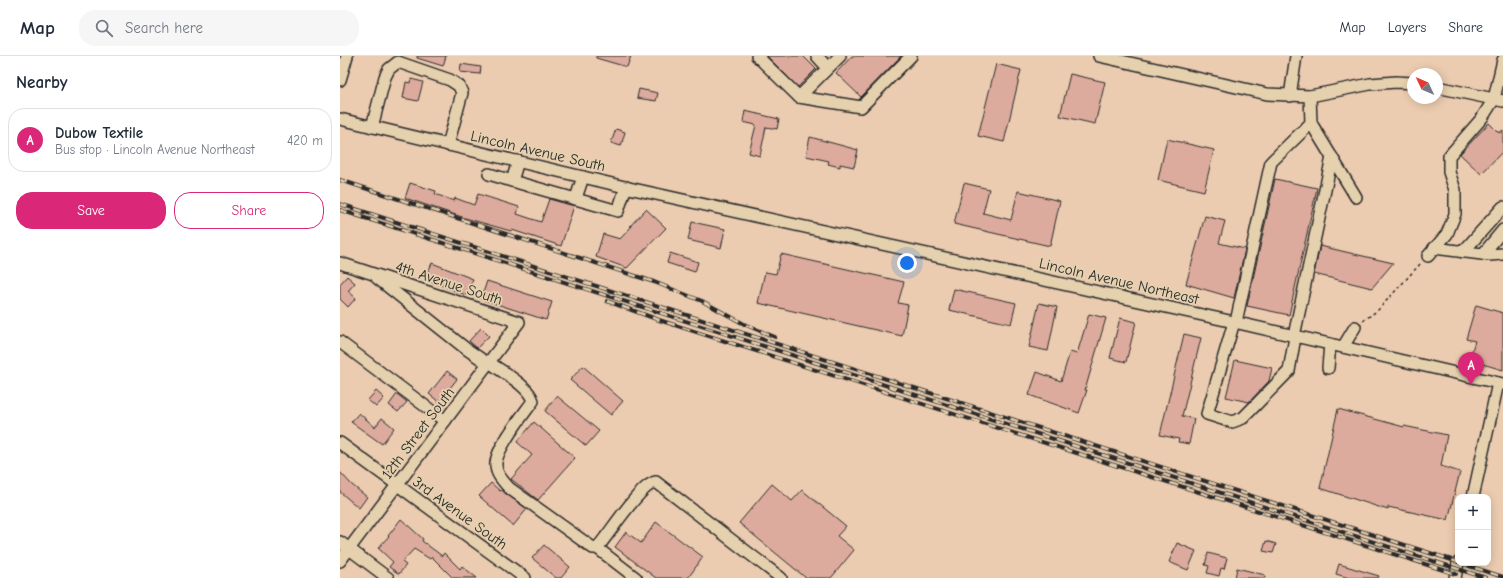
<!DOCTYPE html>
<meta charset="utf-8">
<style>
:root{--surface:#fff;--page:#f6f6f7;--text:#1f2937;--muted:#747a83;--line:#e0e1e3;--accent:#db2777}
body{margin:0;font-family:"Comic Neue",sans-serif;background:var(--page);color:var(--text)}
.controls{position:absolute;right:12px;bottom:12px;display:grid;overflow:hidden;border-radius:8px;box-shadow:0 2px 10px #0003}
.controls button{width:36px;height:36px;display:grid;place-items:center;padding:0;border:0;border-bottom:1px solid var(--line);background:var(--surface);color:var(--text);font:20px sans-serif}
.compass{position:absolute;left:1067px;top:12px;width:36px;height:36px;border-radius:50%;background:var(--surface);box-shadow:0 2px 10px #0003;rotate:314deg}
.you{position:absolute;left:567px;top:207px;width:14px;height:14px;margin:-10px;border:3px solid #fff;border-radius:50%;background:#1a73e8;box-shadow:0 0 0 6px #1a73e833}
.badge{display:grid;place-items:center;width:26px;height:26px;border-radius:50%;background:var(--accent);color:#fff;font-size:13px;font-weight:700}
.pin{position:absolute;translate:-50% -33px;filter:drop-shadow(0 1px 2px #0008)}
.pin::after{content:'';position:absolute;top:21px;width:14px;height:12px;background:inherit;clip-path:polygon(0 0,100% 0,50% 100%)}
.list{margin:0;padding:0;list-style:none}
h2{display:flex;justify-content:space-between;align-items:center;height:52px;margin:0;padding:0 16px;font-size:17px}
h2 small{font-size:13px;font-weight:400;color:var(--muted)}
.list li{display:grid;grid-template-columns:26px 1fr auto;gap:12px;align-items:center;box-sizing:border-box;height:64px;margin:0 8px 8px;padding:0 8px;border:1px solid var(--line);border-radius:16px}
.list b{display:block;font-size:15px;white-space:nowrap}
.list p{margin:0;font-size:13px;white-space:nowrap;color:var(--muted)}
.list em{font-size:13px;font-style:normal;color:var(--muted)}
.actions{display:flex;gap:8px;padding:12px 16px}
.actions a{flex:1;padding:9px 0;border:1px solid var(--accent);border-radius:16px;text-align:center;font-size:14px;color:var(--accent)}
.actions .main{background:var(--accent);color:#fff}
.icon{flex:none;width:22px;height:22px;fill:none;stroke:currentColor;stroke-width:2;stroke-linecap:round;stroke-linejoin:round}
.map{position:relative;flex:none;width:1163px;height:522px;overflow:hidden}
header{display:flex;align-items:center;gap:24px;box-sizing:border-box;height:56px;padding:0 20px;background:var(--surface);border-bottom:1px solid var(--line)}
header strong{font-size:19px}
nav{display:flex;gap:22px;margin-inline-start:auto;font-size:14px}
.search{width:280px;height:36px;background:var(--page);display:flex;align-items:center;gap:10px;box-sizing:border-box;padding:0 14px;border-radius:16px;color:var(--muted);font-size:15px}
main{display:flex}
aside{flex:1;background:var(--surface)}
.map>svg:first-child{display:block}
</style>
<header>
<strong>Map</strong>
<div class="search"><svg class="icon" aria-label="search" viewBox="0 0 24 24"><circle cx="10" cy="10" r="6"/><path d="M15 15l6 6"/></svg>Search here</div>
<nav><a>Map</a><a>Layers</a><a>Share</a></nav>
</header>
<main>
<aside>
<h2>Nearby<small></small></h2>
<ul class="list">
<li><span class="badge">A</span><div><b>Dubow Textile</b><p>Bus stop · Lincoln Avenue Northeast</p></div><em>420 m</em></li>
</ul>
<div class="actions"><a class="main">Save</a><a>Share</a></div>
</aside>
<div class="map">
<svg width="1163" height="522" viewBox="0 0 1163 522">
<rect width="100%" height="100%" fill="#ecccb0"/>
<filter id="ink" filterUnits="userSpaceOnUse"><feTurbulence type="fractalNoise" baseFrequency=".025" numOctaves="2"/><feDisplacementMap in="SourceGraphic" scale="8" xChannelSelector="R" yChannelSelector="G"/><feConvolveMatrix kernelMatrix="1 2 1 2 8 2 1 2 1" color-interpolation-filters="sRGB"/></filter>
<g filter="url(#ink)">
<g fill="#ddab9e" stroke="#2b2b2b">
<polygon points="77,0 106,0 103,10 77,2"/>
<polygon points="256,0 291,0 287,11 256,2"/>
<polygon points="427,0 463,0 476,13 458,31"/>
<polygon points="512,0 561,0 521,41 496,17"/>
<polygon points="121,8 141,11 140,18 120,16"/>
<polygon points="656,8 681,14 664,86 638,80"/>
<polygon points="730,18 765,26 755,68 720,60"/>
<polygon points="71,23 83,26 78,45 63,42 66,26 70,27"/>
<polygon points="299,33 318,37 316,45 297,42"/>
<polygon points="405,55 439,63 437,73 426,71 420,100 409,97 416,69 403,66"/>
<polygon points="1149,67 1159,77 1163,74 1163,95 1141,118 1120,98"/>
<polygon points="276,73 285,76 281,90 271,87"/>
<polygon points="470,81 518,94 514,111 500,108 500,111 488,108 489,105 466,100"/>
<polygon points="827,83 874,94 864,135 818,124"/>
<polygon points="935,123 977,132 949,259 907,250"/>
<polygon points="70,127 96,135 95,138 114,145 115,142 134,149 138,138 179,151 177,158 201,166 209,143 234,150 221,190 172,174 171,175 125,162 65,142"/>
<polygon points="624,127 649,133 643,157 671,164 678,135 720,145 710,190 614,168"/>
<polygon points="306,153 326,172 287,212 256,201 263,178 280,183 292,170 290,170"/>
<polygon points="865,160 885,165 879,187 905,193 894,242 846,228"/>
<polygon points="352,166 385,173 381,192 348,184"/>
<polygon points="980,190 1053,207 1032,232 974,218"/>
<polygon points="330,197 358,206 355,216 327,207"/>
<polygon points="441,198 564,226 558,247 568,249 562,280 418,247 425,216 436,218"/>
<polygon points="92,207 133,223 126,239 85,223"/>
<polygon points="7,220 15,227 8,235 16,242 8,251 0,243 0,228"/>
<polygon points="147,225 212,246 206,264 141,243"/>
<polygon points="614,233 676,247 671,268 609,254"/>
<polygon points="699,247 717,251 708,295 689,291"/>
<polygon points="1136,249 1163,257 1163,314 1129,304 1135,285 1126,283"/>
<polygon points="749,258 766,262 745,334 747,334 739,357 689,339 697,316 721,325 730,296 737,298"/>
<polygon points="780,262 796,266 786,306 770,302"/>
<polygon points="141,272 149,280 137,292 129,285"/>
<polygon points="844,278 861,282 842,360 854,363 849,388 838,386 839,383 820,379"/>
<polygon points="895,304 932,312 929,325 909,346 886,341"/>
<polygon points="243,310 283,345 271,359 230,324"/>
<polygon points="107,315 117,323 99,346 89,338"/>
<polygon points="36,335 44,342 36,351 28,344"/>
<polygon points="57,338 67,346 58,356 49,349"/>
<polygon points="217,340 259,375 246,390 205,355"/>
<polygon points="998,353 1064,371 1064,370 1107,379 1101,410 1120,416 1108,464 1048,451 1048,454 980,432"/>
<polygon points="19,357 35,371 42,362 54,372 42,388 11,366"/>
<polygon points="194,366 235,402 198,444 171,423 192,399 177,386"/>
<polygon points="0,416 12,429 27,441 19,452 0,436"/>
<polygon points="151,427 160,435 162,434 187,453 173,470 139,440"/>
<polygon points="432,428 452,445 462,434 506,470 497,480 514,494 491,522 466,522 399,467"/>
<polygon points="61,463 83,483 82,485 102,500 104,497 120,513 122,510 137,522 113,522 92,501 90,503 74,493 62,506 66,509 59,518 49,511 53,506 38,492 49,480 48,480"/>
<polygon points="316,466 363,501 348,522 316,522 275,491 286,476 301,487"/>
<polygon points="926,485 936,488 933,497 923,495"/>
<polygon points="837,487 856,495 848,514 829,506"/>
<polygon points="204,489 230,511 221,522 216,522 192,502"/>
<polygon points="868,497 887,502 884,513 881,512 879,520 867,517 869,510 865,509"/>
<polygon points="999,508 1039,520 1038,522 1009,522 996,518"/>
<polygon points="897,512 925,519 925,522 895,522"/>
</g>
<g fill="none" stroke-linecap="round" stroke-linejoin="round">
<defs>
<g id="minor">
<polyline points="417,0 459,41 521,51 571,0"/>
<polyline points="477,0 488,12"/>
<polyline points="759,0 927,38 970,40 1030,28 1056,26 1073,27"/>
<polyline points="0,24 7,0"/>
<polyline points="1097,31 1163,45"/>
<polyline points="950,40 956,0"/>
<polyline points="970,40 971,67 1016,141"/>
<polyline points="459,41 500,0"/>
<polyline points="0,63 289,132 894,266 1163,328"/>
<polyline points="32,71 45,21 49,13 58,6 110,24 119,30 122,37 108,89"/>
<polyline points="178,105 172,125 278,155 286,131"/>
<polyline points="149,118 172,125"/>
<polyline points="236,142 243,121"/>
<polyline points="1094,192 1150,199 1163,198"/>
<polyline points="1123,196 1163,151"/>
<polyline points="1143,198 1163,174"/>
<polyline points="1088,200 1107,178 1115,158 1115,134 1109,116 1109,100 1142,62 1154,43 1163,4"/>
<polyline points="0,207 179,266 0,505"/>
<path d="M37 222 125 292 144 305 149 306C162 316 189 330 193 345 183 359 157 391 156 407 155 417 162 424 169 432L253 492H257L296 522"/>
<polyline points="894,266 867,358 892,366 903,362 949,315 955,281"/>
<polyline points="896,266 931,106 971,67"/>
<polyline points="954,280 992,101"/>
<polyline points="0,286 105,365"/>
<polyline points="1003,291 1015,271"/>
<polyline points="988,312 990,288"/>
<polyline points="0,387 185,522"/>
<polyline points="1133,441 1158,327"/>
<polyline points="0,486 48,522"/>
<path d="M257 492C269 479 300 428 316 426L441 522"/>
<polyline points="1115,522 1118,507"/>
</g>
</defs>
<use href="#minor" stroke="#2b2b2b" stroke-width="14"/>
<polyline stroke="#2b2b2b" stroke-width="1.5" stroke-dasharray="3 3" stroke-linecap="butt" points="1023,265 1038,254 1081,207"/>
<use href="#minor" stroke="#e6d1af" stroke-width="11"/>
<defs>
<g id="rail">
<polyline points="0,124 314,226 362,245 406,269 435,281"/>
<polyline points="0,148 1118,506"/>
<polyline points="0,154 1146,522"/>
<polyline points="267,245 319,264 1116,518"/>
<polyline points="1120,507 1163,521"/>
</g>
</defs>
<use href="#rail" stroke="#2b2b2b" stroke-width="4"/>
<use href="#rail" stroke="#e6d1af" stroke-width="2.5" stroke-dasharray="8" stroke-linecap="butt"/>
</g>
</g>
<g text-anchor="middle" dominant-baseline="central" stroke-width="3.5" stroke-linejoin="round" paint-order="stroke">
<g font-size="15" fill="#2b2b2b" stroke="#e6d1af">
<text transform="translate(198 95) rotate(13)">Lincoln Avenue South</text>
<text transform="translate(779 225) rotate(13)">Lincoln Avenue Northeast</text>
<text transform="translate(109 227) rotate(18)">4th Avenue South</text>
<text transform="translate(78 377) rotate(-53)">12th Street South</text>
<text transform="translate(120 457) rotate(36)">3rd Avenue South</text>
</g>
</g>
</svg>
<div class="controls">
<button>+</button>
<button>−</button>
</div>
<svg class="compass" viewBox="-18 -18 36 36"><path d="M0-13l5 13h-10z" fill="#e53935"/><path d="M0 13l5-13h-10z" fill="#747a83"/></svg>
<div class="you"></div>
<div class="pin badge" style="left:1131px;top:329px">A</div>
</div>
</main>
